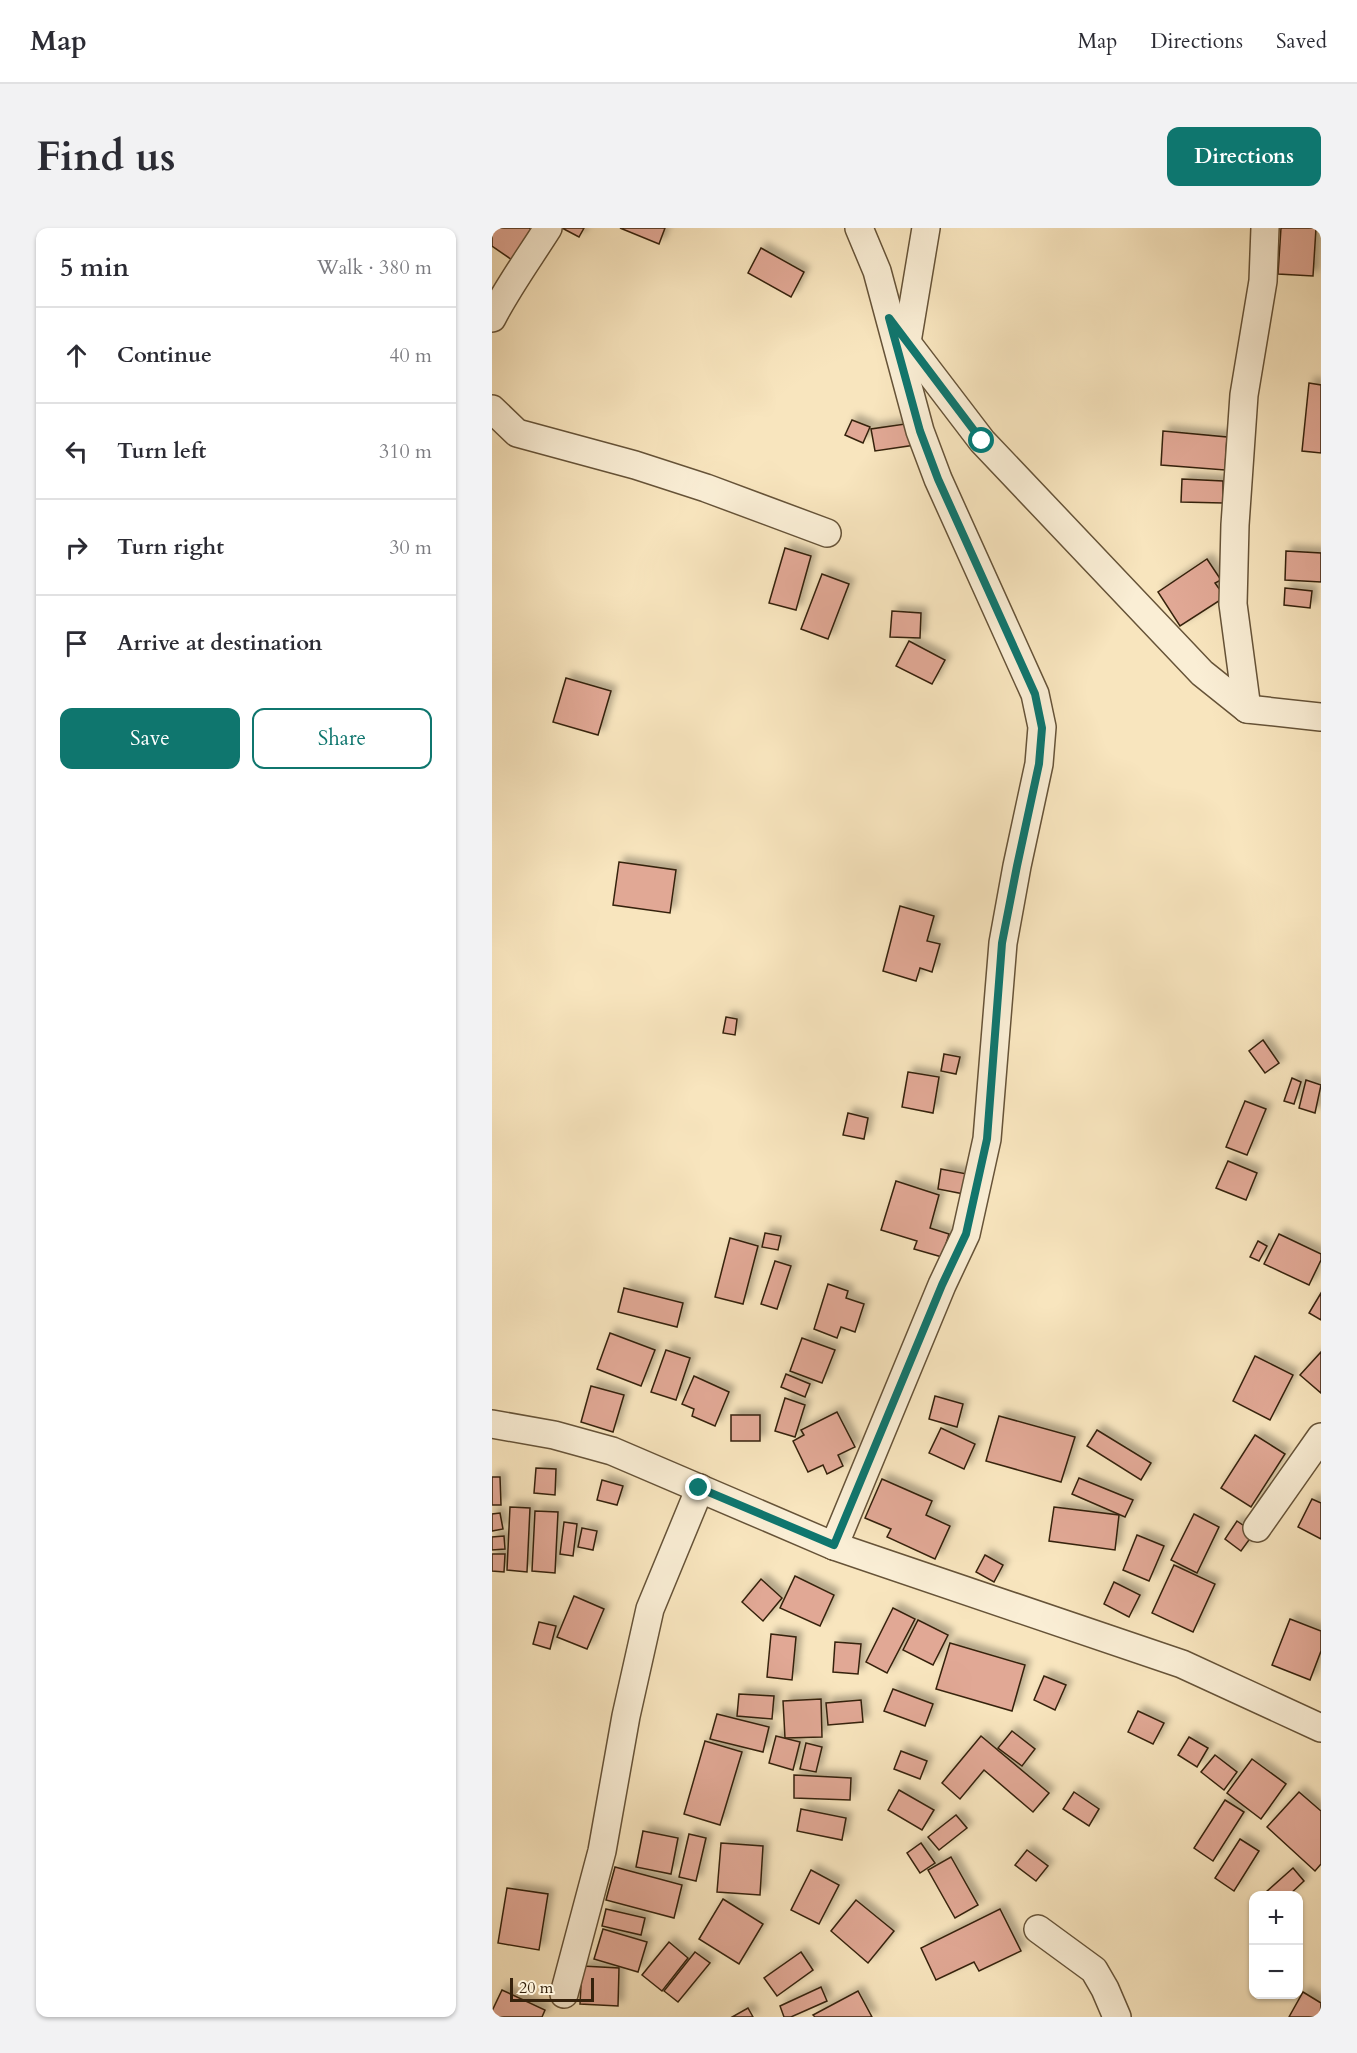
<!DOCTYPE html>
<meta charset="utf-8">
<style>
:root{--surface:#fff;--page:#f2f2f3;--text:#2b2b33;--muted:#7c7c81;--line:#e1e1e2;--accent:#0f766e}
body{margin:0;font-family:Cardo,serif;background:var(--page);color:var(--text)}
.controls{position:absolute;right:18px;bottom:18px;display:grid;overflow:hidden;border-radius:12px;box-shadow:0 2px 4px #0004}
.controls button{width:54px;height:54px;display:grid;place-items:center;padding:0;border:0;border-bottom:2px solid var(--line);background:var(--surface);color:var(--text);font:30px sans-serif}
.scale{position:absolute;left:18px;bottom:15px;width:84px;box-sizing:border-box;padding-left:6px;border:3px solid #36220c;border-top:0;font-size:16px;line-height:21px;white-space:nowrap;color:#36220c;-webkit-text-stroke:4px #faeed5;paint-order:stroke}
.stop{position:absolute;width:18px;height:18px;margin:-14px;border:4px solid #0f766e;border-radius:50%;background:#fff}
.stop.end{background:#0f766e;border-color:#fff;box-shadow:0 2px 6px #0008}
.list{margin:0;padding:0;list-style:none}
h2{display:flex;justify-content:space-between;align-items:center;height:78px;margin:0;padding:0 24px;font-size:26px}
h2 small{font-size:20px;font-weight:400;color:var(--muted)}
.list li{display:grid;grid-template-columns:39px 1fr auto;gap:18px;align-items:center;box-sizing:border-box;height:96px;padding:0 24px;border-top:2px solid var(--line)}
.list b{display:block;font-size:22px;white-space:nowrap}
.list em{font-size:20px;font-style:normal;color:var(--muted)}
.actions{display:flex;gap:12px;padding:18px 24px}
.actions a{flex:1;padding:14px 0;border:2px solid var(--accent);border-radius:12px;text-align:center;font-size:21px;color:var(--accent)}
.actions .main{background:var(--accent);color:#fff}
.icon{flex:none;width:33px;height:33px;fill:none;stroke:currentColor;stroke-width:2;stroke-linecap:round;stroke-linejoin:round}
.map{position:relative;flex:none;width:829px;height:1789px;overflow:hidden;border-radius:12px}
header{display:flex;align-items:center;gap:36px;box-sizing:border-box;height:84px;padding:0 30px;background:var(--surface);border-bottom:2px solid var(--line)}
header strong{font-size:28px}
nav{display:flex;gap:33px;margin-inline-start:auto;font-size:21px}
.intro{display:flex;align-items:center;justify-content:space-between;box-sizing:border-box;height:144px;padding:0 36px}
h1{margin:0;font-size:42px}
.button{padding:15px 27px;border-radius:12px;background:var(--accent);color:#fff;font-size:21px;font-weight:700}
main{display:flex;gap:36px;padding:0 36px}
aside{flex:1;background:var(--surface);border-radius:12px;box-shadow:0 2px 4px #0004}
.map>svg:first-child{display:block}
</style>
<header>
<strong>Map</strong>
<nav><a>Map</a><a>Directions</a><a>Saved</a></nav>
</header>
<div class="intro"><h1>Find us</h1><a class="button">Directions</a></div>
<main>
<aside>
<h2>5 min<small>Walk · 380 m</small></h2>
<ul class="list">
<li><svg class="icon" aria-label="ahead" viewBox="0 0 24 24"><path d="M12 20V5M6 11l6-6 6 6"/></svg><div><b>Continue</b></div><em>40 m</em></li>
<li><svg class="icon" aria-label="left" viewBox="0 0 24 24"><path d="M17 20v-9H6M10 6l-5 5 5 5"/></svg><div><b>Turn left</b></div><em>310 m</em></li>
<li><svg class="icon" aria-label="right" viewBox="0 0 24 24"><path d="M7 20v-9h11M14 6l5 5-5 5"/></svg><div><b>Turn right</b></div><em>30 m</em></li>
<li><svg class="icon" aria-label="arrive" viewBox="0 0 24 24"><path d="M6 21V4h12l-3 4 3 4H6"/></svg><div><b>Arrive at destination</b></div></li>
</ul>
<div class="actions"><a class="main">Save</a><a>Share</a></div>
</aside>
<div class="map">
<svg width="829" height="1789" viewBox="0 0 829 1789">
<defs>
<filter id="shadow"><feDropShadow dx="5.5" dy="-5.5" stdDeviation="3" flood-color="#0004"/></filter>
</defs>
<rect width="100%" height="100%" fill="#f8e5be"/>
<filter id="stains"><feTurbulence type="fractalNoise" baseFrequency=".00333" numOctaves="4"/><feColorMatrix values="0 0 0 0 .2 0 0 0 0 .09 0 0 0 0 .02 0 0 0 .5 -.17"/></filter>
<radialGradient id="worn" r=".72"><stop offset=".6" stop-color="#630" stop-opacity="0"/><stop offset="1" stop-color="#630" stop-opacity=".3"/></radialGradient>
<g fill="#e1a895" stroke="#36220c" stroke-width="1.5" filter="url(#shadow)">
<polygon points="0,0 37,0 44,5 23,34 0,18"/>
<polygon points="70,0 92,0 87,9"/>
<polygon points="128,0 173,0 167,16"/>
<polygon points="789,0 824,0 821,48 786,46"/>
<polygon points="269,20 312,44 299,69 256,45"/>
<polygon points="817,155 829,157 829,225 810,223"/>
<polygon points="360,192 378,199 371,215 353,207"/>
<polygon points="420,195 423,217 383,223 379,201"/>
<polygon points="671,203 735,209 733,242 669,237"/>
<polygon points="690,251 731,253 731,275 689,274"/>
<polygon points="293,320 319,328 304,382 277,375"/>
<polygon points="794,323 829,325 829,354 793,352"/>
<polygon points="715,331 729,352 723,355 733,369 688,398 666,364"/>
<polygon points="330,346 357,356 336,411 309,401"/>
<polygon points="793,360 820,363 818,380 792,377"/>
<polygon points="400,383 429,385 428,410 398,409"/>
<polygon points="417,413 453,432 440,456 404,438"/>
<polygon points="74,450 119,463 106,507 61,494"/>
<polygon points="127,634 184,642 178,685 121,677"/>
<polygon points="408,678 442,688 435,713 448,716 440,744 428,740 424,753 391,743"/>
<polygon points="234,789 245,791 243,807 231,805"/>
<polygon points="771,812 787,835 773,845 757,823"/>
<polygon points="452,826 468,829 464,846 449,843"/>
<polygon points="416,844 447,849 441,885 410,879"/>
<polygon points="800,850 809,854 802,876 792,873"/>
<polygon points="814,852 829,857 823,885 807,880"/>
<polygon points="753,873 774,881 755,927 734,919"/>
<polygon points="356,885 376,890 372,911 351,907"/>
<polygon points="736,933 765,945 754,972 724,960"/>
<polygon points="449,941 475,946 472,966 446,961"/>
<polygon points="404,953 447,967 438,1000 457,1006 450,1029 422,1021 425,1013 389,1002"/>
<polygon points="273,1005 289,1008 286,1022 270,1019"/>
<polygon points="787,1006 829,1026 829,1032 817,1057 772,1036"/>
<polygon points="238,1010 266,1018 251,1076 223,1069"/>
<polygon points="766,1013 775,1018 767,1033 758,1029"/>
<polygon points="283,1033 299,1038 285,1081 269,1076"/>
<polygon points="336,1056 356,1063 354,1070 372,1076 363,1104 349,1099 345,1110 322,1101"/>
<polygon points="132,1060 191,1075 185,1099 126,1084"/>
<polygon points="829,1065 829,1092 817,1085"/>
<polygon points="118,1105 163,1122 149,1158 105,1141"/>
<polygon points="310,1110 343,1122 330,1155 298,1143"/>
<polygon points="174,1122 198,1130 184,1172 159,1164"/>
<polygon points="829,1124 829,1165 808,1147"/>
<polygon points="763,1128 801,1147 778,1192 741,1173"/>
<polygon points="294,1146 318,1156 313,1169 289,1159"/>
<polygon points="202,1148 237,1164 223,1198 200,1188 202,1181 190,1176"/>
<polygon points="99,1158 132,1167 121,1204 89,1194"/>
<polygon points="443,1168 471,1176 465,1199 437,1191"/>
<polygon points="293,1170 313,1177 303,1209 283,1203"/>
<polygon points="345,1184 363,1219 346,1227 351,1238 335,1246 331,1237 316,1244 301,1213 312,1207 309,1202"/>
<rect x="239" y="1187" width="29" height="26"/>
<polygon points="507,1188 583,1209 569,1254 494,1233"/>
<polygon points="449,1200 483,1216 472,1241 437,1225"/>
<polygon points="605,1202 659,1235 649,1252 595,1218"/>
<polygon points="763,1207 793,1226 759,1279 729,1260"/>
<polygon points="44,1240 64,1241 63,1267 42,1265"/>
<polygon points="0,1249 8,1249 9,1277 0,1277"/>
<polygon points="587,1250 641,1272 633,1289 580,1266"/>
<polygon points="390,1251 440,1273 434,1287 458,1298 443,1331 395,1309 399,1301 373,1290"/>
<polygon points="110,1252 131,1258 125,1277 105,1272"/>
<polygon points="820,1271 829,1275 829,1311 806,1299"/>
<polygon points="18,1279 38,1280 35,1344 15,1342"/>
<polygon points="562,1279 627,1287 623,1322 557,1313"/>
<polygon points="43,1283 66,1284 63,1345 40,1343"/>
<polygon points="8,1285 11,1301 0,1303 0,1286"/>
<polygon points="702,1286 727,1299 705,1345 679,1332"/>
<polygon points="745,1293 762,1305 749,1323 733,1311"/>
<polygon points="72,1294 85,1296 81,1328 68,1326"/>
<polygon points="90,1300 105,1303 101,1322 86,1319"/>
<polygon points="645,1307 672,1318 657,1353 631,1342"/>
<polygon points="12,1308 13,1321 0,1322 0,1309"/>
<polygon points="0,1326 13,1326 12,1344 0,1343"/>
<polygon points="493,1327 511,1337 502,1354 484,1344"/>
<polygon points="682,1337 723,1356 701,1404 660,1385"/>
<polygon points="303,1348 342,1367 328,1398 288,1380"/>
<polygon points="269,1351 290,1370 271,1393 250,1374"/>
<polygon points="622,1354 648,1367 637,1389 612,1376"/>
<polygon points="82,1368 112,1381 95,1421 65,1409"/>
<polygon points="401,1380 423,1391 395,1445 374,1434"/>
<polygon points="798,1391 829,1403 829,1423 818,1452 780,1437"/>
<polygon points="426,1392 456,1407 441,1437 411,1422"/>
<polygon points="47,1394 64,1398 58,1421 41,1416"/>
<polygon points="279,1406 304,1409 300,1452 275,1449"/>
<polygon points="343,1414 369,1416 366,1446 341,1444"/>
<polygon points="458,1415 533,1437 520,1483 444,1461"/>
<polygon points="552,1448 574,1457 563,1482 542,1472"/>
<polygon points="401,1461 441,1476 433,1498 392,1483"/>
<polygon points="247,1466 282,1468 280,1491 245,1488"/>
<polygon points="329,1471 330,1509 293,1510 291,1473"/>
<polygon points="369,1472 371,1494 336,1497 334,1475"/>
<polygon points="646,1483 672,1495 661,1516 636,1504"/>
<polygon points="225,1486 277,1499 271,1524 218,1511"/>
<polygon points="520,1503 543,1521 530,1538 506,1520"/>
<polygon points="284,1508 308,1514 301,1542 277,1535"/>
<polygon points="489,1508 557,1565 541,1584 492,1542 468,1571 450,1555"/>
<polygon points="697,1509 716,1520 705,1539 686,1527"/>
<polygon points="213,1513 250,1524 228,1597 192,1586"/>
<polygon points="314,1515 330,1519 324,1544 308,1541"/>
<polygon points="409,1523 435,1533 428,1551 402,1541"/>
<polygon points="723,1527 745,1544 732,1562 709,1544"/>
<polygon points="760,1531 794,1556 769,1591 735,1565"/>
<polygon points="302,1547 359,1550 358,1572 302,1570"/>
<polygon points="407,1562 442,1582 430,1602 396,1582"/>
<polygon points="582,1564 607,1581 597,1598 571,1581"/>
<polygon points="807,1564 829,1583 829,1636 823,1643 775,1599"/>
<polygon points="733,1572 752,1584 721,1633 702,1620"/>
<polygon points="309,1581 354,1590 350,1612 305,1603"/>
<polygon points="464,1587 475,1600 447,1622 436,1609"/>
<polygon points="151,1603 186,1610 179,1646 144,1639"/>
<polygon points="197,1606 214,1610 204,1653 187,1649"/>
<polygon points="748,1611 767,1623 742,1663 723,1650"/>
<polygon points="229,1615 271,1618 268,1667 225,1664"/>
<polygon points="429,1615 443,1635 428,1645 415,1625"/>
<polygon points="535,1622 556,1638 544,1653 523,1637"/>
<polygon points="459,1629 486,1677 463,1690 436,1642"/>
<polygon points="123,1639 190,1657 182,1690 114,1672"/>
<polygon points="801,1640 812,1653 796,1668 775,1668 773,1665"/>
<polygon points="319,1642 347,1657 327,1696 299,1682"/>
<polygon points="15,1660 56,1666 47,1722 6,1715"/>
<polygon points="231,1671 271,1696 247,1736 207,1711"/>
<polygon points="364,1672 402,1703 376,1735 339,1703"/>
<polygon points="114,1681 153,1690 149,1707 110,1698"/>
<polygon points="508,1681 529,1723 487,1743 482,1734 444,1752 429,1720"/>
<polygon points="111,1701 155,1714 146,1744 102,1731"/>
<polygon points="177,1714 196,1730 170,1763 150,1747"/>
<polygon points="203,1724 218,1735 186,1774 172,1763"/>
<polygon points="309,1724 321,1742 285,1768 272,1750"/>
<polygon points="90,1738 127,1740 126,1778 88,1776"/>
<polygon points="329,1759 335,1773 299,1789 292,1789 288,1778"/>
<polygon points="10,1762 53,1782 50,1789 0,1789 0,1783"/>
<polygon points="366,1763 380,1789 323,1789 321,1787"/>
<polygon points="811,1764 829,1775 828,1789 797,1789"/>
<polygon points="256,1780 261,1789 240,1789"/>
</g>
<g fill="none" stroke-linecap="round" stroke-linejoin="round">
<defs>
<g id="minor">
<path d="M0 90C16 59 37 30 56 0"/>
<polyline points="406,103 490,213 710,445 755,481 829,489"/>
<polyline points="415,114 434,0"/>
<polyline points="0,181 25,205 143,237 214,260 335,305"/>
<polyline points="755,481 741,376 743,297 752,167 771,53 773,0"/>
<polyline points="0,1196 62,1207 120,1223 342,1318 690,1436 829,1500"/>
<polyline points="765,1300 829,1209"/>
<polyline points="342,1318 450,1057 474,1006 495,911 511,715 525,638 547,536 550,499 543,466 446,251 428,203 385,43 367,0"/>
<polyline points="546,1701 602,1742 613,1761 625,1789"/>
<polyline points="72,1766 110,1623 134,1488 158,1381 208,1260"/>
</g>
</defs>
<use href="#minor" stroke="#665338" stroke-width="30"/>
<use href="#minor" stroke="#faeed5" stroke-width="27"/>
</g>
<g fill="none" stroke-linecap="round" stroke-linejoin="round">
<polyline stroke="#0f766e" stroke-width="8" points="207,1260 342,1317 450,1057 474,1006 495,911 510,715 525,638 547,536 550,500 543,466 446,251 428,203 397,90 490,213"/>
</g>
<rect width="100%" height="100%" filter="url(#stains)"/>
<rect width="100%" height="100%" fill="url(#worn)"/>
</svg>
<div class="controls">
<button>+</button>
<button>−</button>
</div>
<div class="scale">20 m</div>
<div class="stop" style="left:490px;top:213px"></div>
<div class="stop end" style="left:207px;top:1260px"></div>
</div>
</main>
